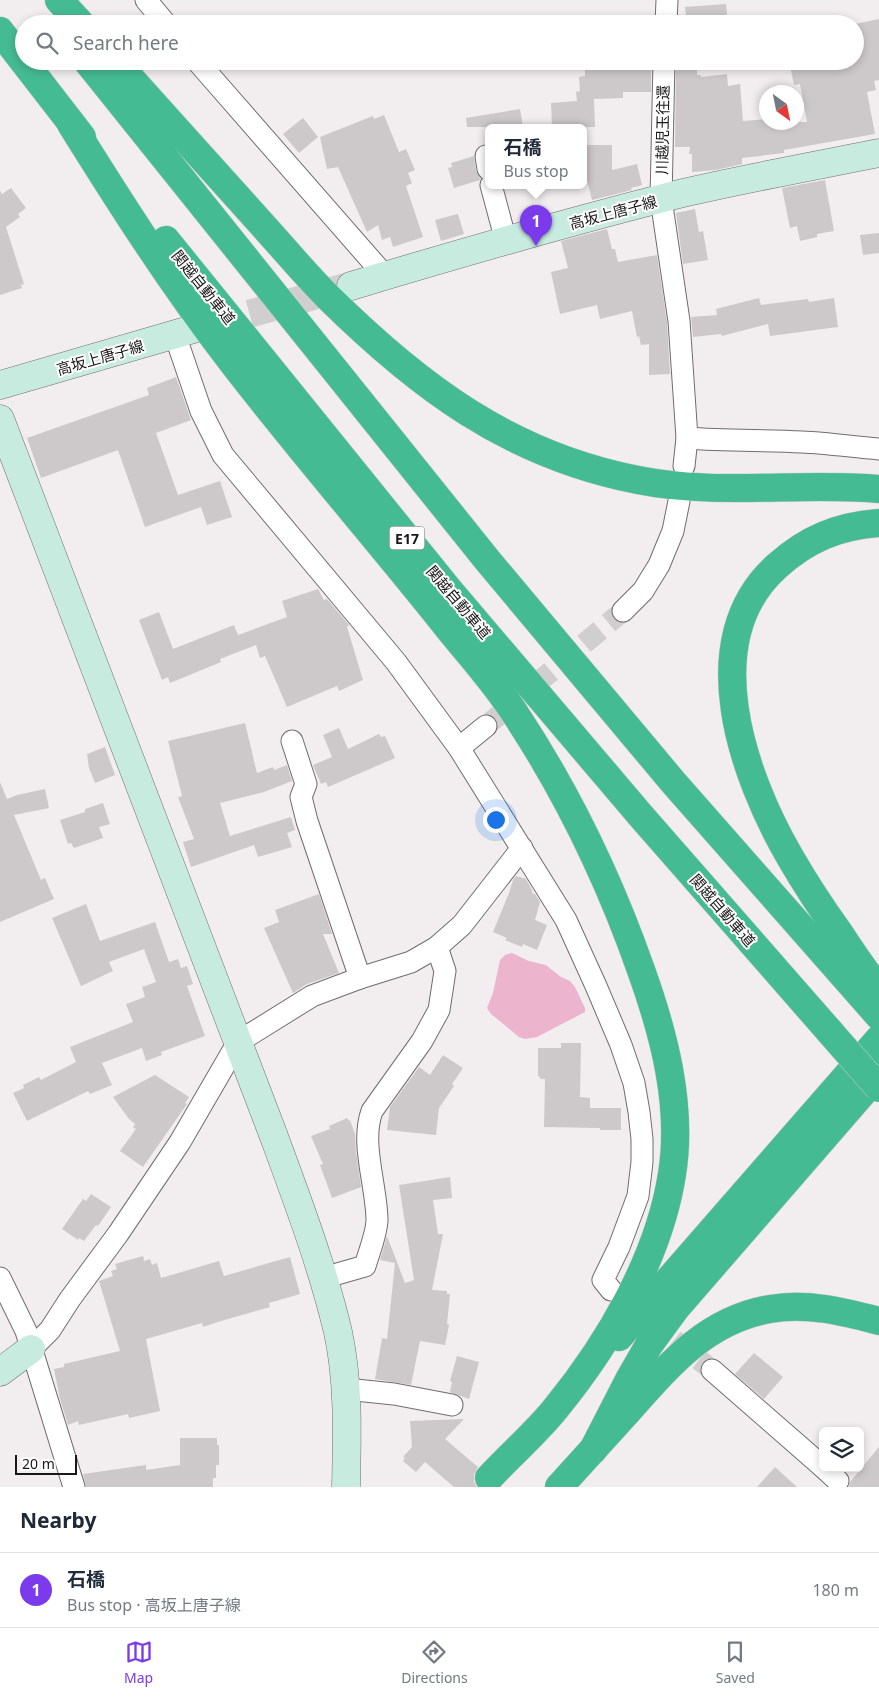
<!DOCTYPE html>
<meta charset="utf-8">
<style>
:root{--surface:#fff;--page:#f6f6f7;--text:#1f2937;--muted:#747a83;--line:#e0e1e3;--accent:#7c3aed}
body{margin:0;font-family:"Noto Sans","Noto Sans JP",sans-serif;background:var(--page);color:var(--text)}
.controls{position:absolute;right:15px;bottom:15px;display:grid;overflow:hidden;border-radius:8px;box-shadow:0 2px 8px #0003}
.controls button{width:45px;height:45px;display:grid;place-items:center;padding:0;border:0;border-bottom:1px solid var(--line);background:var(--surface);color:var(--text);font:25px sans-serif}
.compass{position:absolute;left:759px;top:85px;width:45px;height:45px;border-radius:50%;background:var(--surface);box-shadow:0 2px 8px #0003;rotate:147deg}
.scale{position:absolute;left:15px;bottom:12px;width:62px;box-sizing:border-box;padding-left:5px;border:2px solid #191718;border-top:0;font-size:14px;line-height:18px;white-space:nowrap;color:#191718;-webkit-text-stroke:4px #fff;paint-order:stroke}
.you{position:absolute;left:495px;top:819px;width:18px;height:18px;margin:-12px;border:4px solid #fff;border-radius:50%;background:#1a73e8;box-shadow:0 0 0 8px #1a73e833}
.badge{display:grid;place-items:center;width:32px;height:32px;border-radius:50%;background:var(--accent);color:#fff;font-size:16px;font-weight:700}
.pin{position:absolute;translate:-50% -41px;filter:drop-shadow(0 1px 2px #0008)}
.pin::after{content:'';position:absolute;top:26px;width:18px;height:15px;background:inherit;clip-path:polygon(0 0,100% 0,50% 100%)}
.popup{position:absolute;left:485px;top:124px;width:102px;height:65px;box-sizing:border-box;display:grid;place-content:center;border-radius:8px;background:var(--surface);filter:drop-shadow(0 1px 4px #0005);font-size:16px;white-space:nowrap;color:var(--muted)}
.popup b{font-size:19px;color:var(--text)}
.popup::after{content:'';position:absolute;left:50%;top:100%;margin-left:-10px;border:10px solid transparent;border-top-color:var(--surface)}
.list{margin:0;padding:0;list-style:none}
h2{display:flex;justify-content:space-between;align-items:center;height:65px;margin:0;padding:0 20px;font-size:21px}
h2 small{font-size:16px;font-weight:400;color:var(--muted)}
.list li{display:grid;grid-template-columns:32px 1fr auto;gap:15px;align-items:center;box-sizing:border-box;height:75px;padding:0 20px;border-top:1px solid var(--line)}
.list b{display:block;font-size:19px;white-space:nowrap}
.list p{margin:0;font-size:16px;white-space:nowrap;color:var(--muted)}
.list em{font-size:16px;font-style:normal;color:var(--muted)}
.icon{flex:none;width:28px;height:28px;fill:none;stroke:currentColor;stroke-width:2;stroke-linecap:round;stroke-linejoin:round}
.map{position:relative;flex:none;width:879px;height:1487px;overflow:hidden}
.search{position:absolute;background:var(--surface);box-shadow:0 2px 8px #0003;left:15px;right:15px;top:15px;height:55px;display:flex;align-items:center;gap:12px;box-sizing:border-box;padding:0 18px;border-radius:28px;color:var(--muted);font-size:19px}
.sheet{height:140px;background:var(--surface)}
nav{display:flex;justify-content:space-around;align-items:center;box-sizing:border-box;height:70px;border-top:1px solid var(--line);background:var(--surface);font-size:14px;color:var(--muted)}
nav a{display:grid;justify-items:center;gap:2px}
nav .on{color:var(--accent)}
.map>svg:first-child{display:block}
</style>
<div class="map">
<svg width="879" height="1487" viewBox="0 0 879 1487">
<rect width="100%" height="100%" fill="#f2eef0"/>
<polygon fill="#ecb5cd" points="512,953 529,961 546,965 561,977 570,981 575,987 585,1008 585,1012 537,1037 525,1039 519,1037 491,1014 487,1008 493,993 500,960 505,955"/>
<g fill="#cdc8ca">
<polygon points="726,4 728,24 687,24 685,7"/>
<polygon points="879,19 879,80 874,81 876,90 867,92 875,134 784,150 784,153 742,158 742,164 716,170 692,172 692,154 689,154 690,147 675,147 676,61 697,61 697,75 701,75 701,77 727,74 728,86 740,84 743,121 766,119 766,122 807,122 800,84 794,85 789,61 855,61 855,24"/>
<polygon points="600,61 651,61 651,92 623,92 623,98 594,99 595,127 552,127 551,103 577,101 576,92 580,91 579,77 585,76 585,70 600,68"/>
<polygon points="520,109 523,127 467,127 466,118"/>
<polygon points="384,115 399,152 406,149 415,170 408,173 412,183 406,186 423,237 393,247 390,237 382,240 378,225 367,232 338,167 327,169 320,137 373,116 374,119"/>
<polygon points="303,118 318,137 299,153 283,134"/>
<polygon points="584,145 612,145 612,170 637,164 642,185 631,188 632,190 592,200 584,168"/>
<polygon points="474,156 476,171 480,180 454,188 448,168 452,167 451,163"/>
<polygon points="825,180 834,231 817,234 817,237 800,241 797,226 790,228 782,188"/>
<polygon points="11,188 26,208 18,214 20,217 6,227 24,284 21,285 22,288 0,295 0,191 2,194"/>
<polygon points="695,209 699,232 703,231 708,260 683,264 676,213"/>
<polygon points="458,214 464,234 441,241 435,220"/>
<polygon points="607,229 612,249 615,249 618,262 657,255 667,322 670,374 649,375 649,344 641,345 639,336 637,337 632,311 600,319 597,305 560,314 551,272 568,268 561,241"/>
<polygon points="879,233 879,253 863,255 860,235"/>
<polygon points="759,298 761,305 808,299 809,302 834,298 838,327 770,336 768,324 722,336 721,334 693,337 691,317 717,315 716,309"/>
<polygon points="176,377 191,420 156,433 178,495 220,481 232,517 207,525 201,507 145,527 118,450 41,478 27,438 149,395 147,388"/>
<polygon points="318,589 324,600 327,599 349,625 347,627 363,680 339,691 337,686 287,707 265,656 260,658 256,645 220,659 221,662 170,683 168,677 162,680 139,620 159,612 173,649 234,625 238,635 287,617 282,601"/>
<polygon points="245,723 257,773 273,767 274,770 287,765 292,781 264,792 220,803 230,836 291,817 295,830 287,833 292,847 258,857 254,845 191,867 183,842 194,839 178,797 182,796 168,741"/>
<polygon points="339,728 348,749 379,734 381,737 385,736 395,758 328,787 326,782 321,784 313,765 332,757 323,735"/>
<polygon points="105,747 115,775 95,783 89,768 87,754"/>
<polygon points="0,782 7,799 17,795 45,789 49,808 14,815 41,880 45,878 54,899 0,922"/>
<polygon points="103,803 110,824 99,827 103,838 74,848 71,843 68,844 60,820 85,812 85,809"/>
<polygon points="516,876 526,879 532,890 532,893 535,894 540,902 535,920 547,925 537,950 523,944 522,947 505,940 507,938 493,932 509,893 513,880"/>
<polygon points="319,894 332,934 323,934 339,973 307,984 293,993 264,928 279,922 275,910"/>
<polygon points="86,904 100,941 155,922 169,962 178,959 181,968 187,966 193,984 187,986 205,1036 161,1052 162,1055 146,1061 142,1048 102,1063 112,1085 90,1094 88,1091 27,1121 13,1093 24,1088 23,1085 39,1077 41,1080 76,1062 70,1047 133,1022 126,1004 145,997 142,987 156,982 144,949 109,962 113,971 81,986 52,918"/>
<polygon points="561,1043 581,1043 580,1097 590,1098 590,1108 621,1108 621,1130 600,1130 600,1128 544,1127 545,1079 540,1079 540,1077 538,1076 538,1048 561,1048"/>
<polygon points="443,1055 463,1068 452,1084 454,1086 439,1108 436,1135 387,1130 390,1107 419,1067 430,1075"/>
<polygon points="155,1075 189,1097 185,1103 187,1104 143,1167 120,1151 136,1129 133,1127 135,1124 129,1119 113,1097"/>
<polygon points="347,1118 349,1121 350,1120 355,1134 356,1152 361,1187 332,1198 320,1165 323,1164 311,1136 330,1129 329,1126"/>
<polygon points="450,1177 452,1198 433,1200 438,1234 443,1234 432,1290 447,1291 447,1294 450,1294 447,1324 449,1325 445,1345 420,1341 411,1385 375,1379 382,1338 387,1339 395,1263 380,1260 387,1236 405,1283 414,1280 399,1185"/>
<polygon points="91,1194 111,1207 98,1226 96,1225 84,1241 79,1238 78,1240 62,1229 83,1199 86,1201"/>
<polygon points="143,1256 144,1261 150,1259 152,1265 157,1263 161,1278 219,1261 224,1276 290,1257 300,1294 269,1303 270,1307 221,1321 203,1327 202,1323 146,1339 160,1411 129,1418 128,1414 79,1425 78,1421 68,1425 60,1399 54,1369 64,1367 64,1364 120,1351 99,1281 113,1276 111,1271 117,1269 115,1264"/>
<polygon points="754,1353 783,1377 764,1399 735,1374"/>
<polygon points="457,1356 479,1362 469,1399 450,1392 452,1382 450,1381"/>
<polygon points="464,1419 445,1439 478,1467 474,1475 474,1482 477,1487 454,1487 425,1462 416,1472 403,1461 405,1458 403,1457 412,1447 410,1421"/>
<polygon points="180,1438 217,1438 217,1445 219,1445 219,1465 216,1465 216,1478 213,1478 213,1487 86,1487 83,1474 146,1465 146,1470 180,1465"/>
<polygon points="879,1447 879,1487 849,1487 850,1482"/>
<polygon points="775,1467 797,1487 757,1487"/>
</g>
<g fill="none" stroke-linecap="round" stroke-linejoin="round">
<g stroke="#d1ced0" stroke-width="21" stroke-dasharray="21 11" stroke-linecap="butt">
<polyline points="486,726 623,611"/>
<polyline points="649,1320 712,1370"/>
</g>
<polyline stroke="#d1ced0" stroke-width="28" stroke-dasharray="28 14" stroke-linecap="butt" points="209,325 346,287"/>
<defs>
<g id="street">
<polyline points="146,0 166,24"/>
<polyline points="666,24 667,0"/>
<polyline points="197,61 385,276"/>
<polyline points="664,61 661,199 679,321 687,438 684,466"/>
<polyline points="486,156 488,169"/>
<polyline points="491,185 506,241"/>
<polyline points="175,335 201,411 223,455 396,662 459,748 566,920 596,986 621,1045 634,1083 639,1112 642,1139 642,1162 638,1196 619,1247 603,1280 611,1290"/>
<path d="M687 438C725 441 764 440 802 442 828 443 853 447 879 449"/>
<polyline points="623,611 643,591 659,565 673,531 679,501"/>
<polyline points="292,741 306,784 301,797 307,821 360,978"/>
<polyline points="459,748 486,726"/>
<polyline points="0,1278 26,1331 74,1487"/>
<path d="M323 1278 365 1266C369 1252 376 1236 377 1221 377 1186 360 1144 372 1111L422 1041 439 1010 445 971 437 947"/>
<polyline points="31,1349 50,1330 70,1299 118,1234 180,1142 238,1042 312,996 360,978 411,962 437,947 462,925 522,848"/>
<polyline points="712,1370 823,1467"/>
<polyline points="346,1389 394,1394 452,1405"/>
<polyline points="824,1468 838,1481"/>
</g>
<g id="secondary">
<path d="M351 286C461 253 571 221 683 193 748 178 813 166 879 153"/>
<polyline points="0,385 200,327"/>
<path d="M0 419 273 1134C297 1199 322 1265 338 1332 349 1383 347 1436 346 1487"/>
<polyline points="0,1372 31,1349"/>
</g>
<g id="highway">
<polyline points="59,0 81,24"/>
<polyline points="0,31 82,137"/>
<polyline points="87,61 488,561 673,782 879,1016"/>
<path d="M115 61C163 114 210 167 258 220 281 245 303 272 327 296 418 386 509 455 638 480 717 496 799 482 879 489"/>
<path d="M71 124C119 201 168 278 223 350 294 444 372 532 445 624 468 653 494 681 514 712 567 792 609 879 641 970 664 1034 683 1106 672 1174 659 1258 609 1343 556 1408 536 1433 511 1454 489 1478"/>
<polyline points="166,240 449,590 641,816 830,1032"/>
<path d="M879 523C838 526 807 539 777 566 694 640 743 776 790 857 805 883 822 909 840 934 852 952 865 972 879 989"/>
<polyline points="619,1337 879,1039"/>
<polyline points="593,1450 630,1378 649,1345 676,1308 879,1074"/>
<path d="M559 1487C582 1462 605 1436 628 1411 669 1365 706 1320 770 1309 806 1302 845 1312 879 1321"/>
</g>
</defs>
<use href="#street" stroke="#716d6e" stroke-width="23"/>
<use href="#secondary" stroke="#716d6e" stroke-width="29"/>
<use href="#highway" stroke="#ccc" stroke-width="29"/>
<use href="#street" stroke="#fff" stroke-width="21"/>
<use href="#secondary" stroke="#c7ebdf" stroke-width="28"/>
<use href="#highway" stroke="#45bb93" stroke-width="28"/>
<defs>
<polyline id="highway-bridge" points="830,1032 879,1088"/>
</defs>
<use href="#highway-bridge" stroke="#ccc" stroke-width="29" stroke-linecap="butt"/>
<use href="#highway-bridge" stroke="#45bb93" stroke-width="28"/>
</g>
<g text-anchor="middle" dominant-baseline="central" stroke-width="4" stroke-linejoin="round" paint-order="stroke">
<rect fill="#fff" stroke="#5e5d5d" stroke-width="1" x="389.5" y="526.5" width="35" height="23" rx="4"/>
<g font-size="14" font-weight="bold" fill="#191718">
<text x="407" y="538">E17</text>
</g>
<g font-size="15" fill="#191718" stroke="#fff">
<text transform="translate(662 130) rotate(-89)">川越児玉往還</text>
<text transform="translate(613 212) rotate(-15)">高坂上唐子線</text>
<text transform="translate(204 287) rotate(51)">関越自動車道</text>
<text transform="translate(100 357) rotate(-16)">高坂上唐子線</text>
<text transform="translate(459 602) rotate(50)">関越自動車道</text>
<text transform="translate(723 910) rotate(49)">関越自動車道</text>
</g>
</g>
</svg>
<div class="controls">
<button><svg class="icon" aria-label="layers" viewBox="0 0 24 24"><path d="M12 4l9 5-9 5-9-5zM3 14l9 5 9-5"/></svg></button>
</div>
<svg class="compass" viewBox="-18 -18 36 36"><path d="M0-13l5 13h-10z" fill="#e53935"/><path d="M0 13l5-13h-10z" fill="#747a83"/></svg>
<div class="scale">20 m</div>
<div class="you"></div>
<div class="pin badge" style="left:536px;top:246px">1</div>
<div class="popup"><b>石橋</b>Bus stop</div>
<div class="search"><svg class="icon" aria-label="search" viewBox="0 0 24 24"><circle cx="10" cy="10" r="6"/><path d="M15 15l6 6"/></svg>Search here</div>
</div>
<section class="sheet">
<h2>Nearby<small></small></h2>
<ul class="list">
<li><span class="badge">1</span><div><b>石橋</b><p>Bus stop · 高坂上唐子線</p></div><em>180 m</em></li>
</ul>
</section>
<nav>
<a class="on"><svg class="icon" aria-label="map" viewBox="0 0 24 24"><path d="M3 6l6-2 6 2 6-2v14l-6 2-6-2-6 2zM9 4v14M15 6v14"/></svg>Map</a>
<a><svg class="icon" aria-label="directions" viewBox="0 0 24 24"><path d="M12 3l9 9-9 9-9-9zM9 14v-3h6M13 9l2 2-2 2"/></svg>Directions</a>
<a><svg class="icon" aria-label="saved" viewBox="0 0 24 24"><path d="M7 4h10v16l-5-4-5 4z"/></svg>Saved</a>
</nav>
